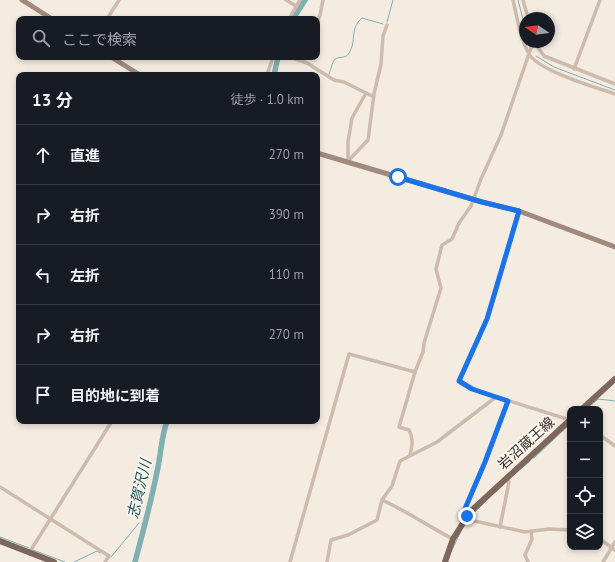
<!DOCTYPE html>
<html lang="ja">
<meta charset="utf-8">
<style>
:root{--surface:#171b24;--page:#20242c;--text:#f1f3f6;--muted:#9ea1a6;--line:#363941}
body{margin:0;font-family:"PT Sans","Noto Sans JP",sans-serif;background:var(--page);color:var(--text)}
.controls{position:absolute;right:12px;bottom:12px;display:grid;overflow:hidden;border-radius:8px;box-shadow:0 2px 6px #0003}
.controls button{width:36px;height:36px;display:grid;place-items:center;padding:0;border:0;border-bottom:1px solid var(--line);background:var(--surface);color:var(--text);font:20px sans-serif}
.compass{position:absolute;left:519px;top:12px;width:36px;height:36px;border-radius:50%;background:var(--surface);box-shadow:0 2px 6px #0003;rotate:283deg}
.stop{position:absolute;width:12px;height:12px;margin:-9px;border:3px solid #1a73e8;border-radius:50%;background:#fff}
.stop.end{background:#1a73e8;border-color:#fff;box-shadow:0 1px 4px #0008}
.list{margin:0;padding:0;list-style:none}
h2{display:flex;justify-content:space-between;align-items:center;height:52px;margin:0;padding:0 16px;font-size:17px}
h2 small{font-size:13px;font-weight:400;color:var(--muted)}
.list li{display:grid;grid-template-columns:26px 1fr auto;gap:12px;align-items:center;box-sizing:border-box;height:60px;padding:0 16px;border-top:1px solid var(--line)}
.list b{display:block;font-size:15px;white-space:nowrap}
.list em{font-size:13px;font-style:normal;color:var(--muted)}
.icon{flex:none;width:22px;height:22px;fill:none;stroke:currentColor;stroke-width:2;stroke-linecap:round;stroke-linejoin:round}
.map{position:relative;flex:none;width:615px;height:562px;overflow:hidden}
.search{position:absolute;background:var(--surface);box-shadow:0 2px 6px #0003;left:16px;top:16px;width:304px;height:44px;display:flex;align-items:center;gap:10px;box-sizing:border-box;padding:0 14px;border-radius:8px;color:var(--muted);font-size:15px}
.panel{position:absolute;background:var(--surface);box-shadow:0 2px 6px #0003;left:16px;top:72px;width:304px;height:352px;border-radius:8px}
.map>svg:first-child{display:block}
</style>
<div class="map">
<svg width="615" height="562" viewBox="0 0 615 562">
<rect width="100%" height="100%" fill="#f4ebe1"/>
<g fill="none" stroke-linecap="round" stroke-linejoin="round">
<g stroke="#7fb0b2" stroke-width="1">
<polyline points="518,0 525,27"/>
<polyline points="387,22 393,0"/>
<polyline points="536,56 554,67 615,90"/>
<path d="M329 74C331 70 332 62 335 59 340 56 346 59 349 53 357 41 349 29 362 18L383 24"/>
<polyline points="587,409 598,399 615,401"/>
<polyline points="534,458 570,424"/>
<polyline points="522,468 530,461"/>
<polyline points="471,516 485,502"/>
<polyline points="142,524 144,525"/>
<polyline points="0,537 29,548"/>
<polyline points="453,548 461,531"/>
<polyline points="33,550 65,562"/>
<polyline points="111,557 139,523"/>
<polyline points="74,562 97,551 100,553"/>
</g>
<g stroke="#7fb0b2" stroke-width="5.5">
<polyline points="293,19 305,0"/>
<polyline points="274,75 278,57"/>
<path d="M135 562C143 532 151 502 157 472 161 455 161 438 167 421"/>
</g>
<g stroke="#cdbbac" stroke-width="3.5">
<polyline points="286,0 296,6"/>
<path d="M513 0C517 17 520 38 529 54 539 71 595 87 615 94"/>
<polyline points="523,0 528,18"/>
<polyline points="107,19 119,0"/>
<polyline points="289,19 300,0"/>
<polyline points="317,22 320,15 323,0"/>
<polyline points="534,42 544,56 615,84"/>
<polyline points="290,57 307,63 334,80 344,82 374,97"/>
<polyline points="574,69 600,0"/>
<polyline points="267,75 273,57"/>
<polyline points="348,161 368,140 374,94 381,64 383,36 387,25"/>
<polyline points="348,161 348,142 352,118 366,93"/>
<polyline points="519,211 487,319 459,381 481,392 570,420"/>
<polyline points="600,435 615,446"/>
<path d="M410 455C412 446 414 439 409 430L399 427 415 372 423 352 424 343 441 288 436 269 442 245 452 239 459 223 471 206 481 179 501 135 533 42"/>
<polyline points="0,487 109,556 105,562"/>
<path d="M382 500C407 511 429 527 453 539"/>
<polyline points="467,516 464,511 485,462 508,401"/>
<polyline points="465,519 525,532 549,529 570,530"/>
<polyline points="500,527 509,482 507,478"/>
<polyline points="600,539 615,550"/>
<polyline points="29,553 112,421"/>
<polyline points="290,562 349,354 415,372"/>
<polyline points="327,562 331,540 348,535 377,520 382,500 392,486 400,461 437,442 496,397"/>
<polyline points="528,562 525,555 532,539 531,531"/>
<polyline points="603,562 615,542"/>
</g>
<g stroke="#a18a7d" stroke-width="5">
<polyline points="22,0 52,19"/>
<polyline points="111,57 140,75"/>
<polyline points="317,153 482,202 519,211 615,247"/>
</g>
<g stroke="#7d675c" stroke-width="6">
<polyline points="582,409 615,379"/>
<polyline points="0,541 54,562"/>
<polyline points="445,562 453,539 470,512 570,420"/>
</g>
</g>
<g fill="none" stroke-linecap="round" stroke-linejoin="round">
<polyline stroke="#1a73e8" stroke-width="5" points="398,177 482,202 519,211 487,319 459,381 472,389 508,401 485,462 464,511 467,516"/>
</g>
<g text-anchor="middle" dominant-baseline="central" stroke-width="3.5" stroke-linejoin="round" paint-order="stroke">
<g font-size="14" fill="#3b302b" stroke="#fbf5ee">
<text transform="translate(526 443) rotate(-42)">岩沼蔵王線</text>
</g>
<g font-size="15" font-style="italic" fill="#1f5a5e" stroke="#fbf5ee">
<text transform="translate(139 489) rotate(-77)">志賀沢川</text>
</g>
</g>
</svg>
<div class="controls">
<button>+</button>
<button>−</button>
<button><svg class="icon" aria-label="locate" viewBox="0 0 24 24"><circle cx="12" cy="12" r="6"/><path d="M12 2v4M12 18v4M2 12h4M18 12h4"/></svg></button>
<button><svg class="icon" aria-label="layers" viewBox="0 0 24 24"><path d="M12 4l9 5-9 5-9-5zM3 14l9 5 9-5"/></svg></button>
</div>
<svg class="compass" viewBox="-18 -18 36 36"><path d="M0-13l5 13h-10z" fill="#e53935"/><path d="M0 13l5-13h-10z" fill="#9ea1a6"/></svg>
<div class="stop" style="left:398px;top:177px"></div>
<div class="stop end" style="left:467px;top:516px"></div>
<div class="search"><svg class="icon" aria-label="search" viewBox="0 0 24 24"><circle cx="10" cy="10" r="6"/><path d="M15 15l6 6"/></svg>ここで検索</div>
<section class="panel">
<h2>13 分<small>徒歩 · 1.0 km</small></h2>
<ul class="list">
<li><svg class="icon" aria-label="ahead" viewBox="0 0 24 24"><path d="M12 20V5M6 11l6-6 6 6"/></svg><div><b>直進</b></div><em>270 m</em></li>
<li><svg class="icon" aria-label="right" viewBox="0 0 24 24"><path d="M7 20v-9h11M14 6l5 5-5 5"/></svg><div><b>右折</b></div><em>390 m</em></li>
<li><svg class="icon" aria-label="left" viewBox="0 0 24 24"><path d="M17 20v-9H6M10 6l-5 5 5 5"/></svg><div><b>左折</b></div><em>110 m</em></li>
<li><svg class="icon" aria-label="right" viewBox="0 0 24 24"><path d="M7 20v-9h11M14 6l5 5-5 5"/></svg><div><b>右折</b></div><em>270 m</em></li>
<li><svg class="icon" aria-label="arrive" viewBox="0 0 24 24"><path d="M6 21V4h12l-3 4 3 4H6"/></svg><div><b>目的地に到着</b></div></li>
</ul>
</section>
</div>
